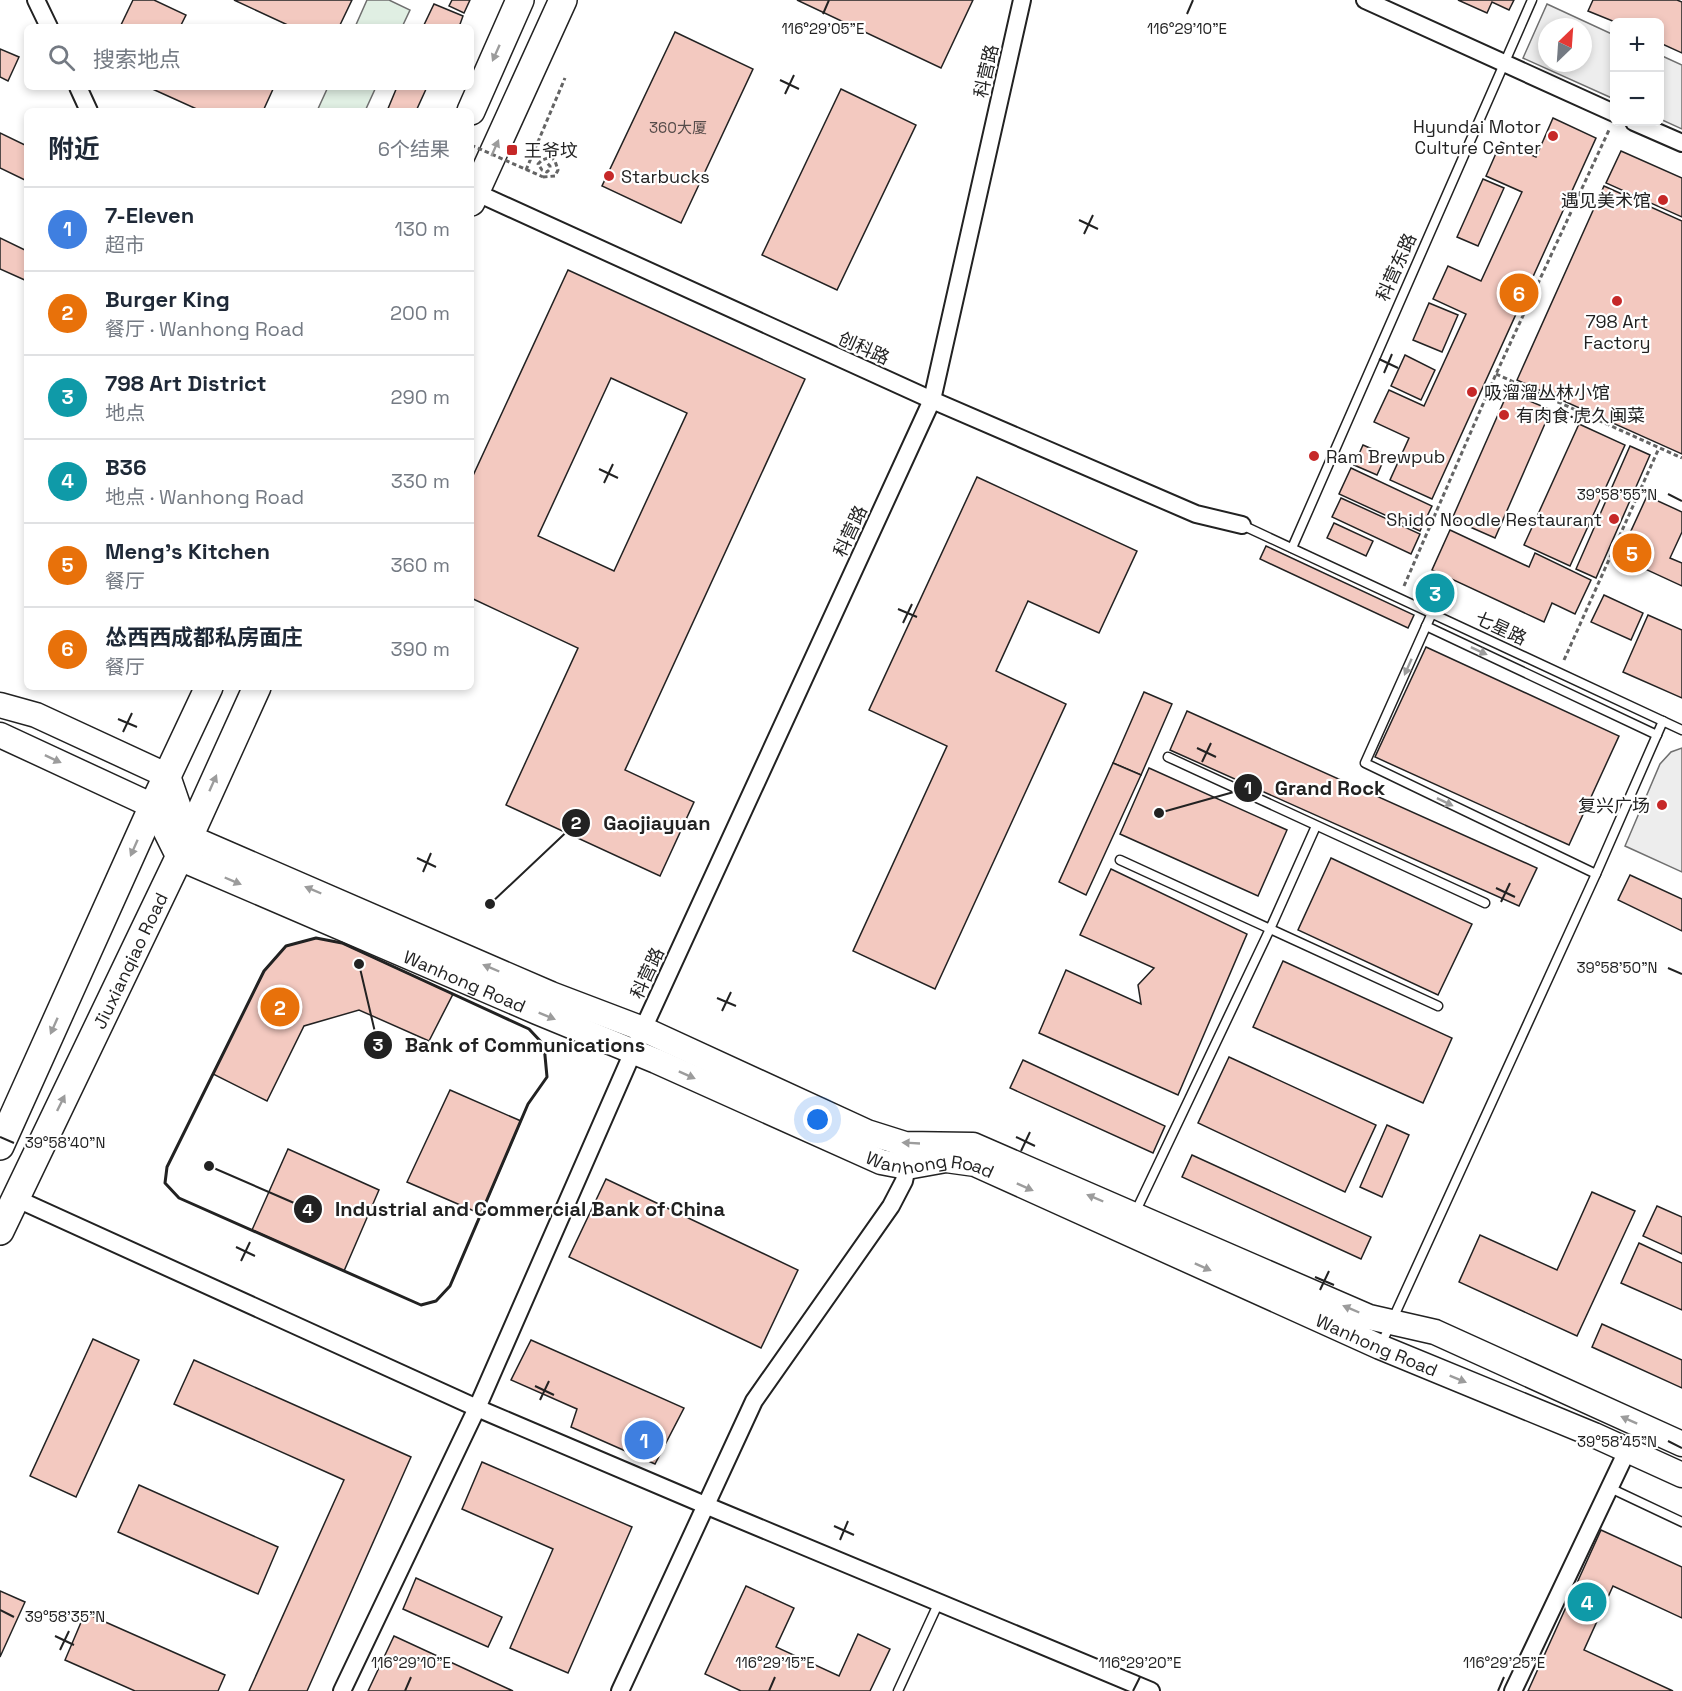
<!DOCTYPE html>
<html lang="zh">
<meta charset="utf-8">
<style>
:root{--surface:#fff;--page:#f6f6f7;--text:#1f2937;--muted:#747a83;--line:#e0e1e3;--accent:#c62828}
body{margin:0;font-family:"Space Grotesk","Noto Sans SC",sans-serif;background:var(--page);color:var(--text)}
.controls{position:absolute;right:18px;top:18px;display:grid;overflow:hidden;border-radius:9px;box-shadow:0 3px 9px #0003}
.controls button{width:54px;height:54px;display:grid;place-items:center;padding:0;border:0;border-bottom:2px solid var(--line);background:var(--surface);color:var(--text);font:30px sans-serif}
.compass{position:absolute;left:1538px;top:18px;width:54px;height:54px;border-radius:50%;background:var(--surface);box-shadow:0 3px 9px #0003;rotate:25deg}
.you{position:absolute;left:818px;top:1120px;width:21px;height:21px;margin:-15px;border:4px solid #fff;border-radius:50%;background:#1a73e8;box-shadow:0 0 0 9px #1a73e833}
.badge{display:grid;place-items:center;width:39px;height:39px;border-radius:50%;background:var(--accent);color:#fff;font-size:20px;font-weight:700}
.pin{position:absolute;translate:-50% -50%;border:3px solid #fff;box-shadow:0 2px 6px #0006}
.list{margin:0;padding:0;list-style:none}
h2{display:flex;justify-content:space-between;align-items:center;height:78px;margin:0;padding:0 24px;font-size:26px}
h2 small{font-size:20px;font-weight:400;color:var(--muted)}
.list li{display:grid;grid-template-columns:39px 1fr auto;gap:18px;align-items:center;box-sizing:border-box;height:84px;padding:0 24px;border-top:2px solid var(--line)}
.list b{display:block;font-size:22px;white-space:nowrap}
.list p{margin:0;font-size:20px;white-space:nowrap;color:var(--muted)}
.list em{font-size:20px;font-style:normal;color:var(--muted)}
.icon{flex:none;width:33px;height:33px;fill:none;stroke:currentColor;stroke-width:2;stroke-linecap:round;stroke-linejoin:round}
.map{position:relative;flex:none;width:1682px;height:1691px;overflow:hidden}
.search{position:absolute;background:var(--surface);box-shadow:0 3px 9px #0003;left:24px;top:24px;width:450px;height:66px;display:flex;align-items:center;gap:15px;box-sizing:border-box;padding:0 21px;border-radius:9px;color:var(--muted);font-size:22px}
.panel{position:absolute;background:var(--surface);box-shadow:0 3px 9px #0003;left:24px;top:108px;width:450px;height:582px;border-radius:9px}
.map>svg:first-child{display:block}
</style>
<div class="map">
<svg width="1682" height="1691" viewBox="0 0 1682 1691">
<rect width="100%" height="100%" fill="#fff"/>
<g fill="#e0efe3" stroke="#6f6f6f" stroke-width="1.5">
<polygon points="367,0 389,0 410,10 402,27 355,27"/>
<polygon points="328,87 376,87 365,111 317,111"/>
</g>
<g fill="#ededed" stroke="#6f6f6f" stroke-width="1.5" fill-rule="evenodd">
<path d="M1547 4 1614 35V99L1523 58ZM1547 27H1583V63H1547Z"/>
<polygon points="1660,55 1682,65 1682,129 1660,119"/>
<polygon points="1682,748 1682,872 1625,846 1660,764 1671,752"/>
</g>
<g fill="#f3c9c0" stroke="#222" stroke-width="1.5" fill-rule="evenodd">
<polygon points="133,0 154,0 186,15 180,27 120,27"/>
<polygon points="234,0 352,0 339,27 292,27"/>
<polygon points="452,0 470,0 464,13 449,6"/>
<polygon points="797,0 973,0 941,68"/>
<polygon points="1458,0 1514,0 1509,10 1492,2 1487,13"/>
<polygon points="1593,0 1677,0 1682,2 1682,53 1660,43 1660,22 1615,22 1588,11"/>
<polygon points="434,4 463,16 459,27 423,27"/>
<polygon points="675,32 753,69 681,223 602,186"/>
<polygon points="0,49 19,57 8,81 0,77"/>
<polygon points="148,87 274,87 263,111 201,111"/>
<polygon points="397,87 427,87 416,111 387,111"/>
<polygon points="841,89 916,125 837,290 762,255"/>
<polygon points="1553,118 1596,138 1432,499 1390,480 1409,438 1374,422 1389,390 1424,406 1466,314 1433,299 1448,266 1481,281 1522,192 1486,176 1501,142 1536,157"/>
<polygon points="0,133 27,146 27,181 0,168"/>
<polygon points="1621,151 1682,178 1682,217 1606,183"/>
<polygon points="1483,179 1504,188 1478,246 1457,237"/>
<polygon points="1604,186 1682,221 1682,454 1517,380"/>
<polygon points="0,238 27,251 27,281 0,269"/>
<path d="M568 270 805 379 625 770 694 802 660 876 506 805 578 648 471 598V480ZM611 378 687 413 614 571 538 536Z"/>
<polygon points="1429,303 1458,315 1442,352 1413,340"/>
<polygon points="1405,355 1435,370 1421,400 1391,386"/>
<polygon points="1508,392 1551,410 1495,538 1452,519"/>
<polygon points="1579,424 1625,445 1570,566 1524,545"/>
<polygon points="1363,445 1386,455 1377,475 1354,465"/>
<polygon points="1630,446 1650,455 1596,578 1576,569"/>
<polygon points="1351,468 1432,506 1420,531 1339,494"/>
<polygon points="977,477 1137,551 1099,633 1028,601 996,671 1066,704 935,989 853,951 947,746 869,710"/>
<polygon points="1647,496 1682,512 1682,532 1670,558 1682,563 1682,586 1619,557"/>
<polygon points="1341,498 1420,534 1411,554 1332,517"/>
<polygon points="1334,523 1373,541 1366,556 1327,538"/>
<polygon points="1450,530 1529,567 1535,553 1591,580 1575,614 1552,603 1544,622 1432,570"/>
<polygon points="1266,546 1414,615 1408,628 1260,559"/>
<polygon points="1604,595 1643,613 1631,640 1591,622"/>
<polygon points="1648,615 1682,630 1682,698 1623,672"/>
<polygon points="1426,647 1619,736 1569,845 1375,757"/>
<polygon points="1144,692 1172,704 1141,775 1113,763"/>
<polygon points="1187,711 1537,868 1519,906 1170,750"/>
<polygon points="1113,763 1141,775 1086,895 1059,882"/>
<polygon points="1149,768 1287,830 1258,896 1120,834"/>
<polygon points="1331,858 1472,924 1438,995 1298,930"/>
<polygon points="1111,869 1247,934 1178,1095 1039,1033 1066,970 1141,1004 1138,985 1154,968 1080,935"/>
<polygon points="1630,875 1682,899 1682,931 1618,900"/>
<polygon points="316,938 342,943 453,994 429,1041 359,1010 304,1026 267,1101 213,1074 264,971 286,946"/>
<polygon points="1283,961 1452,1038 1423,1103 1253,1027"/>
<polygon points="1229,1057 1376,1125 1345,1192 1198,1123"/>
<polygon points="1023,1060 1165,1126 1153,1153 1010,1088"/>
<polygon points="450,1090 521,1121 481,1214 407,1182"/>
<polygon points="1387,1125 1409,1135 1382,1197 1360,1187"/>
<polygon points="288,1149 379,1190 344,1271 252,1230"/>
<polygon points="1192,1155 1371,1237 1361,1259 1182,1177"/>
<polygon points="606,1179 798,1270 761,1348 569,1257"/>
<polygon points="1592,1192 1635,1211 1577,1336 1459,1282 1480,1235 1557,1270"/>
<polygon points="1657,1206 1682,1217 1682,1254 1643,1236"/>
<polygon points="1639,1243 1682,1263 1682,1310 1621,1283"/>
<polygon points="1602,1324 1682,1360 1682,1388 1592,1347"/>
<polygon points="93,1339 139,1360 76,1497 30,1476"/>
<polygon points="531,1340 684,1408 655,1464 571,1427 577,1409 511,1380"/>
<polygon points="194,1360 411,1457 307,1691 249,1691 344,1480 174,1404"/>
<polygon points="482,1462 632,1527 568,1673 510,1648 553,1549 462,1509"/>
<polygon points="139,1485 278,1547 258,1594 118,1532"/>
<polygon points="1601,1530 1682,1567 1682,1618 1613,1586 1584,1650 1673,1691 1528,1691"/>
<polygon points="416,1578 502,1617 488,1647 403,1609"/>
<polygon points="746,1586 794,1608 776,1647 839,1676 858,1634 890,1649 870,1691 741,1691 705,1674"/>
<polygon points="0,1591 25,1602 0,1657"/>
<polygon points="85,1613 225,1675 218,1691 135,1691 65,1660"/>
<polygon points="394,1636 513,1691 368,1691"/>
</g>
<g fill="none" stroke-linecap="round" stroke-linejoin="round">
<defs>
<g id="lane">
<polyline points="1242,525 1682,730"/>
<polyline points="1292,548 1532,0"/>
<polyline points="1432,613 1365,763 1596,874"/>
<polyline points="1426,626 1657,735"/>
<polyline points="1168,757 1485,903"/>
<polyline points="1120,860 1438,1006"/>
<polyline points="1134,1215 1270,929 1316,826"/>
<polyline points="1380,1347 1596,874 1663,721"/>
<polyline points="1610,1488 1682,1522"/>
<polyline points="898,1691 939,1602"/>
</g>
<g id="street">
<polyline points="36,0 49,27"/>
<polyline points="1365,0 1614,113"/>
<polyline points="78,87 89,111"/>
<polyline points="1634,122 1682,143"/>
<polyline points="475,192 932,400 1196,514 1242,525"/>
<polyline points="15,1198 477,1408 705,1505 1151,1691"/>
<polyline points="342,1691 477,1408 643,1029 932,400 1022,0"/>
<polyline points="620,1691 754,1401 891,1206 904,1181 907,1167"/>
<polyline points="1513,1691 1627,1451"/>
</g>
<g id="secondary">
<polyline points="0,705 36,715 168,776 189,837 551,994 643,1029 867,1132 905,1144 973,1145 1369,1317 1435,1332 1682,1444"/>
<path id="s1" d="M0 735 153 806 179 858 537 1012 656 1061 881 1162 907 1167 946 1160 975 1164 1380 1347 1594 1435 1682 1475"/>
</g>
<g id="primary">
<polyline points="471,111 520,0"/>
<polyline points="471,202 563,0"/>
<polyline points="0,1146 153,806 209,687"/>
<path id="s2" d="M0 1231 189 837 257 687"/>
</g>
</defs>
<use href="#lane" stroke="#222" stroke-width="11"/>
<use href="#street" stroke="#222" stroke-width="20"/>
<use href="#secondary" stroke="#222" stroke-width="27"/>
<use href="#primary" stroke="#222" stroke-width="30"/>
<g stroke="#646464" stroke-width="3" stroke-dasharray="4.5 3" stroke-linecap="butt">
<polyline points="526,170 565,78"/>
<polyline points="543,177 555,176 558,170 555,161 551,157 542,160 538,164 542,170 547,172 550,169 550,166 546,162"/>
<polyline points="1496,374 1682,458"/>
<polyline points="1404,586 1496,374 1609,130"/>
<polyline points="1564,660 1659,448"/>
</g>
<use href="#lane" stroke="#fff" stroke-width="8"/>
<use href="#street" stroke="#fff" stroke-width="16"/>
<use href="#secondary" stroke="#fff" stroke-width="24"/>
<use href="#primary" stroke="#fff" stroke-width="27"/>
<polyline stroke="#646464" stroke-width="3" stroke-dasharray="4.5 3" stroke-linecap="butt" points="471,145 543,177"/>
<polygon stroke="#222" stroke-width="3" points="316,938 342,943 529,1029 544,1045 547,1077 528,1104 450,1286 436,1301 421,1305 179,1198 165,1183 167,1167 264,971 286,946"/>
</g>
<defs><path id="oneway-solid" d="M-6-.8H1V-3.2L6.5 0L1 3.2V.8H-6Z" transform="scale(1.5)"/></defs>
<g fill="#9c9c9c">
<use href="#oneway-solid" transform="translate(496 53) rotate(114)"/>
<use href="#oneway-solid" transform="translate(495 148) rotate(-66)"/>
<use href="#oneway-solid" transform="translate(1479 651) rotate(25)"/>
<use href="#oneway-solid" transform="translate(1408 667) rotate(114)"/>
<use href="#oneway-solid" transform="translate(53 759) rotate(25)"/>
<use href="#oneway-solid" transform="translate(213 783) rotate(-66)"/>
<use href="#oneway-solid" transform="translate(1445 802) rotate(26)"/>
<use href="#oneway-solid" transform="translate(134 848) rotate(114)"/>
<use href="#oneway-solid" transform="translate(233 881) rotate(23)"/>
<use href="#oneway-solid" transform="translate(313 890) rotate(-157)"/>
<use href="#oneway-solid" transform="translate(491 968) rotate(-157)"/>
<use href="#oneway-solid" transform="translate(547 1016) rotate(22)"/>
<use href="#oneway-solid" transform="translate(54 1026) rotate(114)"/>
<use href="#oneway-solid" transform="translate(687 1075) rotate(24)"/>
<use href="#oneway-solid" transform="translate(61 1103) rotate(-64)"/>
<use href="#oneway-solid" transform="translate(911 1143) rotate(-177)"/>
<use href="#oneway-solid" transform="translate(1025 1187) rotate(24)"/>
<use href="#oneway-solid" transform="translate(1095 1198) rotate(-157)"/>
<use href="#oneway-solid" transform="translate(1203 1267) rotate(24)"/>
<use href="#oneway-solid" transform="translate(1351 1309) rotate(-157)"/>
<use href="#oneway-solid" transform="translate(1458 1379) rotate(22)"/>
<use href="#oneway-solid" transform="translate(1629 1420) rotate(-156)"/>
</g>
<path fill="none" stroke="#222" stroke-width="2" d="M823 14 829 0M1187 14 1193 0M780 80 799 89M785 94 794 75M1079 220 1098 229M1084 234 1093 215M1379 359 1398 368M1384 373 1392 354M599 469 618 478M604 483 613 464M1668 494 1682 501M898 609 917 617M903 623 912 604M118 719 137 727M123 732 132 713M1197 748 1216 757M1202 762 1211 743M417 858 436 867M423 872 431 853M1496 888 1515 897M1501 902 1510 883M1668 968 1682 974M717 998 736 1006M722 1011 731 992M0 1137 14 1143M1016 1137 1035 1146M1021 1151 1030 1132M236 1247 255 1256M241 1261 250 1242M1315 1277 1334 1285M1320 1290 1329 1271M535 1386 554 1395M540 1400 549 1381M1668 1441 1682 1448M834 1526 854 1535M840 1540 848 1521M0 1610 14 1617M55 1636 74 1645M60 1650 69 1631M405 1691 411 1677M769 1691 775 1677M1133 1691 1140 1677M1498 1691 1504 1677"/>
<g fill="#c62828" stroke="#fff" stroke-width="2">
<circle cx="1553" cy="136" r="6"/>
<rect x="506" y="144" width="12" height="12" rx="3"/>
<circle cx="609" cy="176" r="6"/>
<circle cx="1663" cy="200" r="6"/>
<circle cx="1617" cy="301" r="6"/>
<circle cx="1472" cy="392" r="6"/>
<circle cx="1504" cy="415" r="6"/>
<circle cx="1314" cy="456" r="6"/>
<circle cx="1614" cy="519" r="6"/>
<circle cx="1662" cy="805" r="6"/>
</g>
<g text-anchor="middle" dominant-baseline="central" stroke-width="4.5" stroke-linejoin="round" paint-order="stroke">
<g font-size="15" fill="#564c4a">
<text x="678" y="127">360大厦</text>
</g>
<g font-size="18" fill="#222" stroke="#fff">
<text transform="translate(986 71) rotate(-77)">科营路</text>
<text transform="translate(1396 267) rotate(-66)">科营东路</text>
<text transform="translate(864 348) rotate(24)">创科路</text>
<text transform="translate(850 531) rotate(-65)">科营路</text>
<text transform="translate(1501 628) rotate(25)">七星路</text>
<text stroke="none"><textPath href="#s2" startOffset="300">Jiuxianqiao Road</textPath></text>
<text transform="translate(647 973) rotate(-65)">科营路</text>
<text stroke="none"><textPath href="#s1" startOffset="538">Wanhong Road</textPath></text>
<text stroke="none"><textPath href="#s1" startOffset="1042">Wanhong Road</textPath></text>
<text stroke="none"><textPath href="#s1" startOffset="1528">Wanhong Road</textPath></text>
</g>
<g font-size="18" fill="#222" stroke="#fff" text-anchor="start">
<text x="1541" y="126" text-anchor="end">Hyundai Motor<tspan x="1541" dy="21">Culture Center</tspan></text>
<text x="524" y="150">王爷坟</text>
<text x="621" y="176">Starbucks</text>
<text x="1651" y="200" text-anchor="end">遇见美术馆</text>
<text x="1617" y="321" text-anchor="middle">798 Art<tspan x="1617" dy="21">Factory</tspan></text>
<text x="1484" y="392">吸溜溜丛林小馆</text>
<text x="1516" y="415">有肉食·虎久闽菜</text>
<text x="1326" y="456">Ram Brewpub</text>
<text x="1602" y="519" text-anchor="end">Shido Noodle Restaurant</text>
<text x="1650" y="805" text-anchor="end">复兴广场</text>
</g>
</g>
<g font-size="15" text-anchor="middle" fill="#222" stroke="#fff" stroke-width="4.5" stroke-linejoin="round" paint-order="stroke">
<text x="823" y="34">116°29'05"E</text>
<text x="1187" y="34">116°29'10"E</text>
<text x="1617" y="500">39°58'55"N</text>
<text x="1617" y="973">39°58'50"N</text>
<text x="65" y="1148">39°58'40"N</text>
<text x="1617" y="1447">39°58'45"N</text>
<text x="65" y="1622">39°58'35"N</text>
<text x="411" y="1668">116°29'10"E</text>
<text x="775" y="1668">116°29'15"E</text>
<text x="1140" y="1668">116°29'20"E</text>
<text x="1504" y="1668">116°29'25"E</text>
</g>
<path fill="none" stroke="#222" stroke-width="2" d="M1159 813L1248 788M490 904L576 823M359 964L378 1045M209 1166L308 1209"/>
<g fill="#222" stroke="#fff" stroke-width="2">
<circle cx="1159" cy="813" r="6"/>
<circle cx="490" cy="904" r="6"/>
<circle cx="359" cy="964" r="6"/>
<circle cx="209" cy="1166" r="6"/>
<circle cx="1248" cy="788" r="15"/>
<circle cx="576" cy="823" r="15"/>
<circle cx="378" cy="1045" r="15"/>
<circle cx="308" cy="1209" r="15"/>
</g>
<g font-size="18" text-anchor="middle" font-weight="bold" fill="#fff">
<text x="1248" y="794">1</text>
<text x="576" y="829">2</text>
<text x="378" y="1051">3</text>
<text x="308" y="1216">4</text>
</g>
<g font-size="20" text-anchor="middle" font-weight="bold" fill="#222" stroke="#fff" stroke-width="4.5" stroke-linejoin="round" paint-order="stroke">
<text x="1330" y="795">Grand Rock</text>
<text x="657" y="830">Gaojiayuan</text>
<text x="525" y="1052">Bank of Communications</text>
<text x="530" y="1216">Industrial and Commercial Bank of China</text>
</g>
</svg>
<div class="controls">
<button>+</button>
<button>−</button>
</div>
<svg class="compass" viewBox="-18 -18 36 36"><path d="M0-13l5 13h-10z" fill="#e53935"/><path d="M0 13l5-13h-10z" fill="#747a83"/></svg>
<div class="you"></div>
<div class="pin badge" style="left:644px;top:1440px;background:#3f7fe0">1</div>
<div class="pin badge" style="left:280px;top:1007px;background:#e8710a">2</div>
<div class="pin badge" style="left:1435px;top:593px;background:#0f9aa8">3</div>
<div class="pin badge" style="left:1587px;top:1602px;background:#0f9aa8">4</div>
<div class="pin badge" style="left:1632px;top:553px;background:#e8710a">5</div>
<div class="pin badge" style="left:1519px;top:293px;background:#e8710a">6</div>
<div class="search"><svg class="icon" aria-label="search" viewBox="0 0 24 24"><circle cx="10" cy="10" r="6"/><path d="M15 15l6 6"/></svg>搜索地点</div>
<section class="panel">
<h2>附近<small>6个结果</small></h2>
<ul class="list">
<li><span class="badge" style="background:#3f7fe0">1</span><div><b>7-Eleven</b><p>超市</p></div><em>130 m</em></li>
<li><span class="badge" style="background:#e8710a">2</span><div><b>Burger King</b><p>餐厅 · Wanhong Road</p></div><em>200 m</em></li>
<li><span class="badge" style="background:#0f9aa8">3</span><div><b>798 Art District</b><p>地点</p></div><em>290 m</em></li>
<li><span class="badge" style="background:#0f9aa8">4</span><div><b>B36</b><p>地点 · Wanhong Road</p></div><em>330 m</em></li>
<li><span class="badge" style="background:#e8710a">5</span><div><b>Meng's Kitchen</b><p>餐厅</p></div><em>360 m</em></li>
<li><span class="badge" style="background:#e8710a">6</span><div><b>怂西西成都私房面庄</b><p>餐厅</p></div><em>390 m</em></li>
</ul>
</section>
</div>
